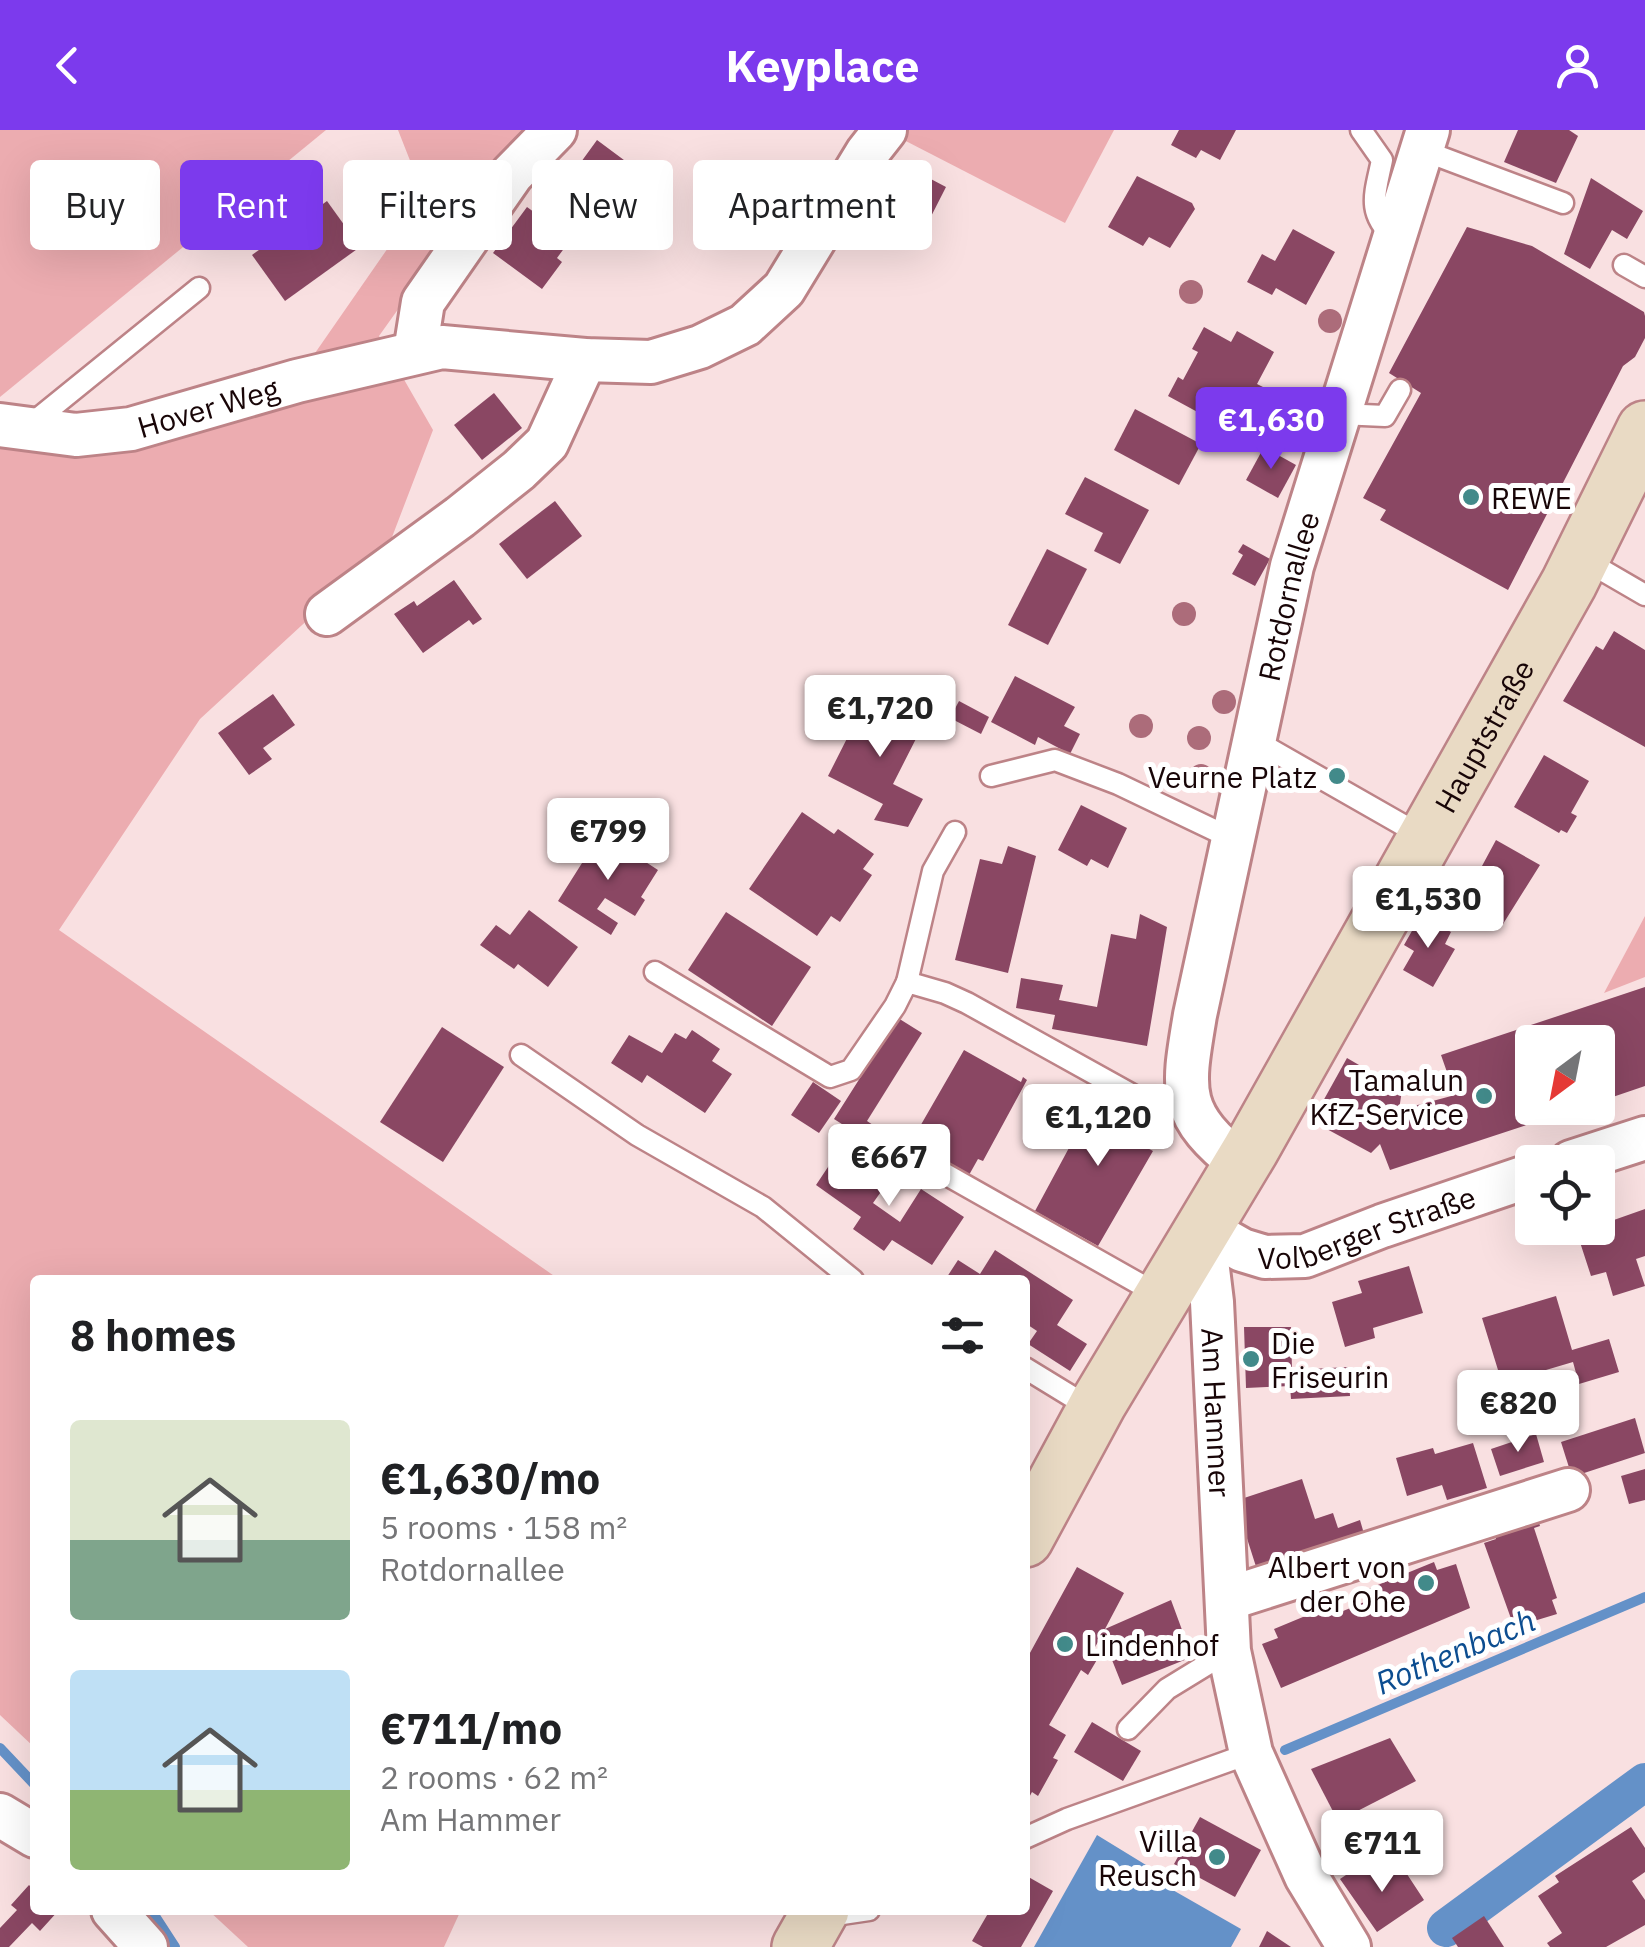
<!DOCTYPE html>
<html lang="en">
<head>
<meta charset="utf-8">
<style>
	body { margin:0; font-family:"IBM Plex Sans",sans-serif; background:#f2f2f2; color:#202124; height:100vh; display:flex; flex-direction:column; font-size:38px; white-space:nowrap }
	* { box-sizing:border-box; margin:0 }
	p { font-size:32px; color:#757577 }
	.icon { flex:none; width:55px; height:55px; fill:none; stroke:currentColor; stroke-width:2; stroke-linecap:round; stroke-linejoin:round }
	.map { position:relative; flex:1; overflow:hidden }
	.drawer { position:absolute; left:30px; top:1145px; width:1000px; height:640px; display:flex; flex-direction:column; background:#fff; border-radius:10px; box-shadow:0 10px 40px #0002 }
	.drawer>* { flex:none }
	.banner { position:absolute; left:30px; top:30px; width:1000px; height:90px; display:flex; gap:20px }
	.needle { width:65px; rotate:212deg }
	.buttons { position:absolute; left:1515px; top:895px; display:grid; gap:20px }
	.buttons a { display:grid; place-items:center; width:100px; height:100px; border-radius:10px; background:#fff; box-shadow:0 10px 40px #0002; font-size:50px }
	.price { position:absolute; translate:-50% -85px; padding:0 22px; border-radius:10px; background:#fff; color:#222; font-size:32px; line-height:65px; filter:drop-shadow(0 2px 5px #0008) }
	.price::after { content:''; position:absolute; left:50%; top:60px; width:30px; height:22px; margin-left:-15px; background:inherit; clip-path:polygon(0 0,100% 0,50% 100%) }
	.price.active { background:#7c3aed; color:#fff }
	ul { padding:0; list-style:none }
	li { display:flex; align-items:center; gap:30px; height:250px; padding:0 40px }
	li span { display:grid; place-items:center; flex:none; width:280px; height:200px; border-radius:10px; color:#555 }
	li>.icon { margin-inline-start:auto }
	span .icon { width:120px; height:120px; fill:#fffc; stroke-width:1 }
	li b { font-size:42px }
	h2 { display:flex; justify-content:space-between; align-items:center; height:120px; padding:0 40px; font-size:42px }
	.chip { padding:0 35px; border-radius:10px; background:#fff; box-shadow:0 10px 40px #0002; font-size:35px; line-height:90px }
	.chip.active { background:#7c3aed; color:#fff }
	header { display:flex; justify-content:space-between; align-items:center; height:130px; padding:0 40px; background:#7c3aed; color:#fff; font-size:45px; font-weight:700 }
	.map>svg:first-child { display:block }
	.green { fill:#ecacb0 }
	.water { fill:#6491c8 }
	.lines { fill:none; stroke-linecap:round; stroke-linejoin:round }
	.stream { stroke:#6491c8; stroke-width:10 }
	.canal { stroke:#6491c8; stroke-width:38 }
	.building { fill:#8a4763 }
	.lane-casing { stroke:#bd8387; stroke-width:25 }
	.street-casing { stroke:#bd8387; stroke-width:48 }
	.secondary-casing { stroke:#bd8387; stroke-width:60 }
	.lane { stroke:#fff; stroke-width:20 }
	.street { stroke:#fff; stroke-width:42 }
	.secondary { stroke:#e9dac4; stroke-width:55 }
	.tree { fill:#ac6c7a }
	.poi-dot { fill:#428a8a; stroke:#fff; stroke-width:4 }
	.labels { text-anchor:middle; dominant-baseline:central; stroke-width:10; stroke-linejoin:round; paint-order:stroke }
	.street-label { font-size:30px; fill:#180507; stroke:#fff }
	.poi-label { font-size:30px; fill:#180507; stroke:#fff; text-anchor:end }
	.water-label { font-size:32px; font-style:italic; fill:#0c4d90; stroke:#fff }
</style>
</head>
<body>
<header><svg class="icon" aria-label="back" viewBox="0 0 24 24"><path d="M15 5l-7 7 7 7"/></svg>Keyplace<svg class="icon" aria-label="person" viewBox="0 0 24 24"><circle cx="12" cy="8" r="4"/><path d="M4 21q1-7 8-7t8 7"/></svg></header>
<div class="map">
<svg width="1645" height="1817" viewBox="0 0 1645 1817">
	<rect width="100%" height="100%" fill="#f9e0e1"/>
	<g class="green">
		<polygon points="0,0 326,0 0,267"/>
		<polygon points="398,0 526,0 379,206 433,300 389,415 200,589 59,800 560,1150 35,1150 35,1618 0,1585 0,274 88,288 313,226 424,66"/>
		<polygon points="903,0 1114,0 1065,93 898,7"/>
		<polygon points="1645,786 1645,847 1604,863"/>
		<polygon points="208,1780 461,1780 444,1817 248,1817"/>
	</g>
	<polygon class="water" points="1097,1705 1146,1735 1143,1743 1241,1799 1231,1817 1034,1817"/>
	<g class="lines">
		<g class="stream">
			<polyline points="0,1618 35,1655"/>
			<polyline points="1285,1620 1645,1467"/>
			<polyline points="151,1780 175,1817"/>
		</g>
		<polyline class="canal" points="1446,1798 1645,1652"/>
	</g>
	<g class="building">
		<polygon points="1179,0 1236,0 1220,30 1201,20 1196,28 1171,15"/>
		<polygon points="1518,0 1569,0 1578,6 1556,53 1504,32"/>
		<polygon points="597,10 632,36 620,53 627,58 610,81 568,50"/>
		<polygon points="908,37 946,57 917,114 878,94 873,105 849,93 865,62 888,74"/>
		<polygon points="1137,46 1192,73 1195,79 1170,118 1149,107 1143,116 1108,97"/>
		<polygon points="1591,48 1643,81 1627,109 1612,100 1590,139 1564,124"/>
		<polygon points="327,71 360,117 285,171 252,125"/>
		<polygon points="527,77 571,109 557,128 562,132 542,159 493,123"/>
		<polygon points="1467,97 1532,116 1644,182 1645,186 1645,208 1635,227 1623,236 1508,460 1380,390 1386,380 1363,368 1421,263 1389,243"/>
		<polygon points="1293,99 1335,122 1306,175 1276,158 1272,165 1247,152 1262,124 1275,131"/>
		<polygon points="1204,197 1231,212 1237,201 1274,222 1257,254 1263,257 1259,263 1264,267 1252,289 1212,268 1203,285 1168,266 1178,247 1183,250 1198,222 1192,219"/>
		<polygon points="494,263 522,298 482,330 454,295"/>
		<polygon points="1135,279 1201,314 1179,355 1114,320"/>
		<polygon points="1264,317 1296,335 1278,368 1246,350"/>
		<polygon points="1085,347 1149,380 1120,434 1094,421 1103,403 1065,384"/>
		<polygon points="555,371 582,406 527,449 499,414"/>
		<polygon points="1243,414 1270,429 1255,456 1232,444 1243,425 1238,422"/>
		<polygon points="1047,419 1087,439 1048,515 1008,495"/>
		<polygon points="454,450 482,489 473,495 469,490 423,523 394,484 414,471 417,476"/>
		<polygon points="1614,501 1645,520 1645,617 1563,571 1596,516 1603,520"/>
		<polygon points="1015,546 1075,577 1064,596 1080,604 1070,624 1038,607 1035,615 991,592"/>
		<polygon points="273,564 295,595 263,618 272,629 249,645 218,603"/>
		<polygon points="869,565 924,593 893,654 923,669 908,697 874,690 883,674 828,646"/>
		<polygon points="959,571 989,587 981,604 950,588"/>
		<polygon points="1544,625 1589,651 1571,683 1577,686 1567,703 1561,700 1559,703 1514,677"/>
		<polygon points="1081,675 1127,698 1108,738 1091,729 1087,736 1058,720"/>
		<polygon points="802,682 834,704 838,699 874,724 863,739 872,745 840,792 831,786 817,806 749,759"/>
		<polygon points="601,703 658,740 641,767 645,770 635,786 605,768 597,779 618,793 611,805 558,771"/>
		<polygon points="1496,710 1540,735 1503,794 1490,788 1482,800 1455,786"/>
		<polygon points="1008,716 1036,726 1008,843 955,830 980,729 1002,734"/>
		<polygon points="529,780 578,817 548,857 518,834 514,839 480,815 496,795 510,805"/>
		<polygon points="726,782 811,837 772,896 688,840"/>
		<polygon points="1140,784 1167,797 1147,916 1052,899 1055,885 1016,878 1021,848 1063,855 1059,870 1097,877 1111,804 1136,809"/>
		<polygon points="1421,785 1451,802 1445,814 1455,819 1433,857 1403,840 1414,821 1404,815"/>
		<polygon points="1645,857 1645,956 1598,972 1598,912 1532,912 1532,978 1578,978 1390,1040 1380,1014 1371,1023 1312,991 1347,928 1402,960 1399,980 1455,965 1441,925"/>
		<polygon points="898,888 922,903 867,991 876,997 867,1010 834,989"/>
		<polygon points="442,897 504,937 443,1032 380,992"/>
		<polygon points="692,900 720,919 712,931 732,944 705,983 647,945 642,953 611,933 629,905 662,923 675,903 686,909"/>
		<polygon points="964,920 1021,952 1023,947 1027,950 983,1031 978,1029 969,1045 911,1012"/>
		<polygon points="813,952 841,971 819,1003 791,985"/>
		<polygon points="1101,959 1154,989 1140,1014 1153,1021 1098,1116 1035,1081 1070,1016 1072,1017 1090,986 1087,984"/>
		<polygon points="842,1016 890,1049 873,1073 900,1092 921,1059 964,1087 932,1135 892,1110 884,1121 853,1099 861,1087 816,1055"/>
		<polygon points="1645,1079 1645,1126 1636,1129 1645,1156 1613,1166 1606,1142 1591,1146 1577,1103"/>
		<polygon points="995,1120 1073,1170 1057,1195 1087,1214 1070,1241 1028,1214 1037,1201 1025,1193 1025,1150 945,1150 958,1130 980,1144"/>
		<polygon points="1409,1136 1423,1183 1373,1198 1375,1208 1345,1217 1332,1172 1362,1163 1358,1151"/>
		<polygon points="1556,1166 1572,1220 1609,1209 1619,1242 1579,1254 1573,1232 1502,1253 1482,1188"/>
		<polygon points="1244,1197 1291,1197 1292,1240 1348,1237 1350,1266 1291,1269 1290,1256 1246,1258"/>
		<polygon points="1635,1288 1645,1323 1572,1347 1561,1312"/>
		<polygon points="1536,1304 1544,1332 1500,1346 1491,1319"/>
		<polygon points="1473,1313 1487,1358 1447,1370 1442,1355 1407,1366 1396,1328 1433,1318 1435,1324"/>
		<polygon points="1645,1339 1645,1370 1629,1374 1621,1346"/>
		<polygon points="1302,1349 1315,1389 1333,1383 1338,1398 1360,1390 1367,1414 1260,1449 1235,1371"/>
		<polygon points="1535,1379 1540,1396 1534,1398 1557,1468 1552,1470 1557,1484 1514,1497 1484,1413 1496,1409 1491,1394"/>
		<polygon points="1434,1432 1437,1440 1456,1434 1470,1478 1281,1558 1262,1514 1278,1508 1274,1499 1339,1472 1343,1481 1358,1475 1372,1468 1368,1459"/>
		<polygon points="1077,1437 1124,1463 1105,1499 1171,1470 1192,1527 1122,1555 1102,1505 1091,1524 1098,1528 1088,1545 1081,1540 1049,1595 1066,1605 1053,1628 1058,1630 1038,1666 1032,1662 1025,1675 1025,1532"/>
		<polygon points="1092,1592 1141,1621 1123,1651 1074,1622"/>
		<polygon points="1390,1608 1416,1651 1338,1691 1311,1639"/>
		<polygon points="1200,1687 1261,1720 1235,1767 1174,1734"/>
		<polygon points="1631,1697 1645,1718 1645,1742 1632,1751 1645,1770 1645,1795 1606,1817 1550,1817 1547,1813 1562,1803 1538,1766 1559,1752 1555,1746"/>
		<polygon points="1364,1733 1377,1752 1401,1735 1424,1770 1377,1802 1340,1749"/>
		<polygon points="1025,1745 1053,1761 1021,1817 983,1817 972,1811 990,1780 1025,1780"/>
		<polygon points="29,1755 35,1761 35,1780 59,1780 40,1801 32,1793 9,1817 0,1817 0,1798 17,1780 11,1775"/>
		<polygon points="1484,1786 1504,1817 1458,1817 1452,1808"/>
		<polygon points="1267,1801 1291,1817 1259,1817"/>
	</g>
	<g class="lines">
		<g class="lane-casing">
			<g id="lane">
				<path d="M1361,0L1382,30C1375,64 1366,82 1394,108"/>
				<polyline points="1422,20 1563,73"/>
				<polyline points="1624,135 1645,147"/>
				<polyline points="1340,284 1385,286 1400,260"/>
				<polyline points="30,295 199,158"/>
				<polyline points="1583,429 1645,465"/>
				<polyline points="1254,610 1424,707"/>
				<polyline points="991,646 1055,630 1118,654 1233,709"/>
				<polyline points="655,842 830,947 851,940 895,876 907,852 945,863 967,873 1138,968 1192,980"/>
				<polyline points="907,852 933,741 955,702"/>
				<polyline points="521,925 637,1005 763,1077 853,1150"/>
				<polyline points="885,1010 1161,1166"/>
				<polyline points="1025,1238 1092,1279"/>
				<polyline points="1128,1599 1167,1559 1229,1521"/>
				<polyline points="1025,1708 1067,1689 1251,1623"/>
				<polyline points="822,1787 869,1780"/>
			</g>
		</g>
		<g class="street-casing">
			<g id="street">
				<polyline points="415,222 423,172 512,44 555,0"/>
				<path id="s1" d="M0,295L76,305L131,299L297,251L442,217L585,230L651,232L700,217L745,195L784,159L867,23L885,0"/>
				<polyline points="327,484 460,387 519,340 547,313 585,230"/>
				<polyline points="1571,1032 1645,1008"/>
				<path id="s2" d="M1242,1035C1177,984 1182,962 1195,885L1292,436L1428,0"/>
				<path id="s3" d="M1203,1098L1212,1172L1229,1521L1251,1623L1306,1746L1349,1817"/>
				<path id="s4" d="M1203,1098L1242,1120L1265,1127L1305,1126L1382,1096L1532,1045"/>
				<polyline points="1227,1469 1568,1360"/>
				<polyline points="0,1685 35,1706"/>
				<polyline points="113,1780 146,1817"/>
			</g>
		</g>
		<g class="secondary-casing">
			<g id="secondary">
				<path id="s5" d="M1025,1409L1099,1272L1251,1019L1569,453L1645,299"/>
				<polyline points="800,1817 821,1780"/>
			</g>
		</g>
		<use href="#lane" class="lane"/>
		<use href="#street" class="street"/>
		<use href="#secondary" class="secondary"/>
	</g>
	<g class="tree">
		<circle cx="1191" cy="162" r="12"/>
		<circle cx="1330" cy="191" r="12"/>
		<circle cx="1184" cy="484" r="12"/>
		<circle cx="1224" cy="572" r="12"/>
		<circle cx="1141" cy="596" r="12"/>
		<circle cx="1199" cy="608" r="12"/>
		<circle cx="1201" cy="646" r="12"/>
	</g>
	<g class="poi-dot">
		<circle cx="1471" cy="367" r="10"/>
		<circle cx="1337" cy="646" r="10"/>
		<circle cx="1484" cy="966" r="10"/>
		<circle cx="1251" cy="1229" r="10"/>
		<circle cx="1426" cy="1453" r="10"/>
		<circle cx="1065" cy="1514" r="10"/>
		<circle cx="1217" cy="1727" r="10"/>
	</g>
	<g class="labels">
		<g class="street-label">
			<text stroke="none"><textPath href="#s1" startOffset="212">Hover Weg</textPath></text>
			<text stroke="none"><textPath href="#s2" startOffset="600">Rotdornallee</textPath></text>
			<text stroke="none"><textPath href="#s5" startOffset="925">Hauptstraße</textPath></text>
			<text stroke="none"><textPath href="#s4" startOffset="175">Volberger Straße</textPath></text>
			<text stroke="none"><textPath href="#s3" startOffset="185">Am Hammer</textPath></text>
		</g>
		<g class="poi-label">
			<text x="1491" y="367" text-anchor="start">REWE</text>
			<text x="1317" y="646">Veurne Platz</text>
			<text x="1464" y="949">Tamalun<tspan x="1464" dy="34">KfZ-Service</tspan></text>
			<text x="1271" y="1212" text-anchor="start">Die<tspan x="1271" dy="34">Friseurin</tspan></text>
			<text x="1406" y="1436">Albert von<tspan x="1406" dy="34">der Ohe</tspan></text>
			<text x="1085" y="1514" text-anchor="start">Lindenhof</text>
			<text x="1197" y="1710">Villa<tspan x="1197" dy="34">Reusch</tspan></text>
		</g>
		<g class="water-label">
			<text transform="translate(1455 1521) rotate(-23)">Rothenbach</text>
		</g>
	</g>
</svg>
<div class="buttons">
<a><svg class="needle" viewBox="-14 -14 28 28"><path d="M0-13l5 13h-10z" fill="#e53935"/><path d="M0 13l5-13h-10z" fill="#757577"/></svg></a>
<a><svg class="icon" aria-label="locate" viewBox="0 0 24 24"><circle cx="12" cy="12" r="6"/><path d="M12 2v4M12 18v4M2 12h4M18 12h4"/></svg></a>
</div>
<b class="price active" style="left:1271px;top:342px">€1,630</b>
<b class="price" style="left:880px;top:630px">€1,720</b>
<b class="price" style="left:608px;top:753px">€799</b>
<b class="price" style="left:1428px;top:821px">€1,530</b>
<b class="price" style="left:1098px;top:1039px">€1,120</b>
<b class="price" style="left:889px;top:1079px">€667</b>
<b class="price" style="left:1518px;top:1325px">€820</b>
<b class="price" style="left:1382px;top:1765px">€711</b>
<div class="banner">
<a class="chip">Buy</a>
<a class="chip active">Rent</a>
<a class="chip">Filters</a>
<a class="chip">New</a>
<a class="chip">Apartment</a>
</div>
<section class="drawer">
<h2>8 homes<svg class="icon" aria-label="filters" viewBox="0 0 24 24"><path d="M4 7h16M4 17h16"/><circle cx="9" cy="7" r="2"/><circle cx="15" cy="17" r="2"/></svg></h2>
<ul>
<li><span style="background:linear-gradient(#dfe7d0 60%,#7fa58c 0)"><svg class="icon" aria-label="home" viewBox="0 0 24 24"><path d="M3 11l9-7 9 7M6 9v11h12V9"/></svg></span><div><b>€1,630/mo</b><p>5 rooms · 158 m²</p><p>Rotdornallee</p></div></li>
<li><span style="background:linear-gradient(#bfe0f5 60%,#8fb573 0)"><svg class="icon" aria-label="home" viewBox="0 0 24 24"><path d="M3 11l9-7 9 7M6 9v11h12V9"/></svg></span><div><b>€711/mo</b><p>2 rooms · 62 m²</p><p>Am Hammer</p></div></li>
</ul>
</section>
</div>
</body>
</html>
